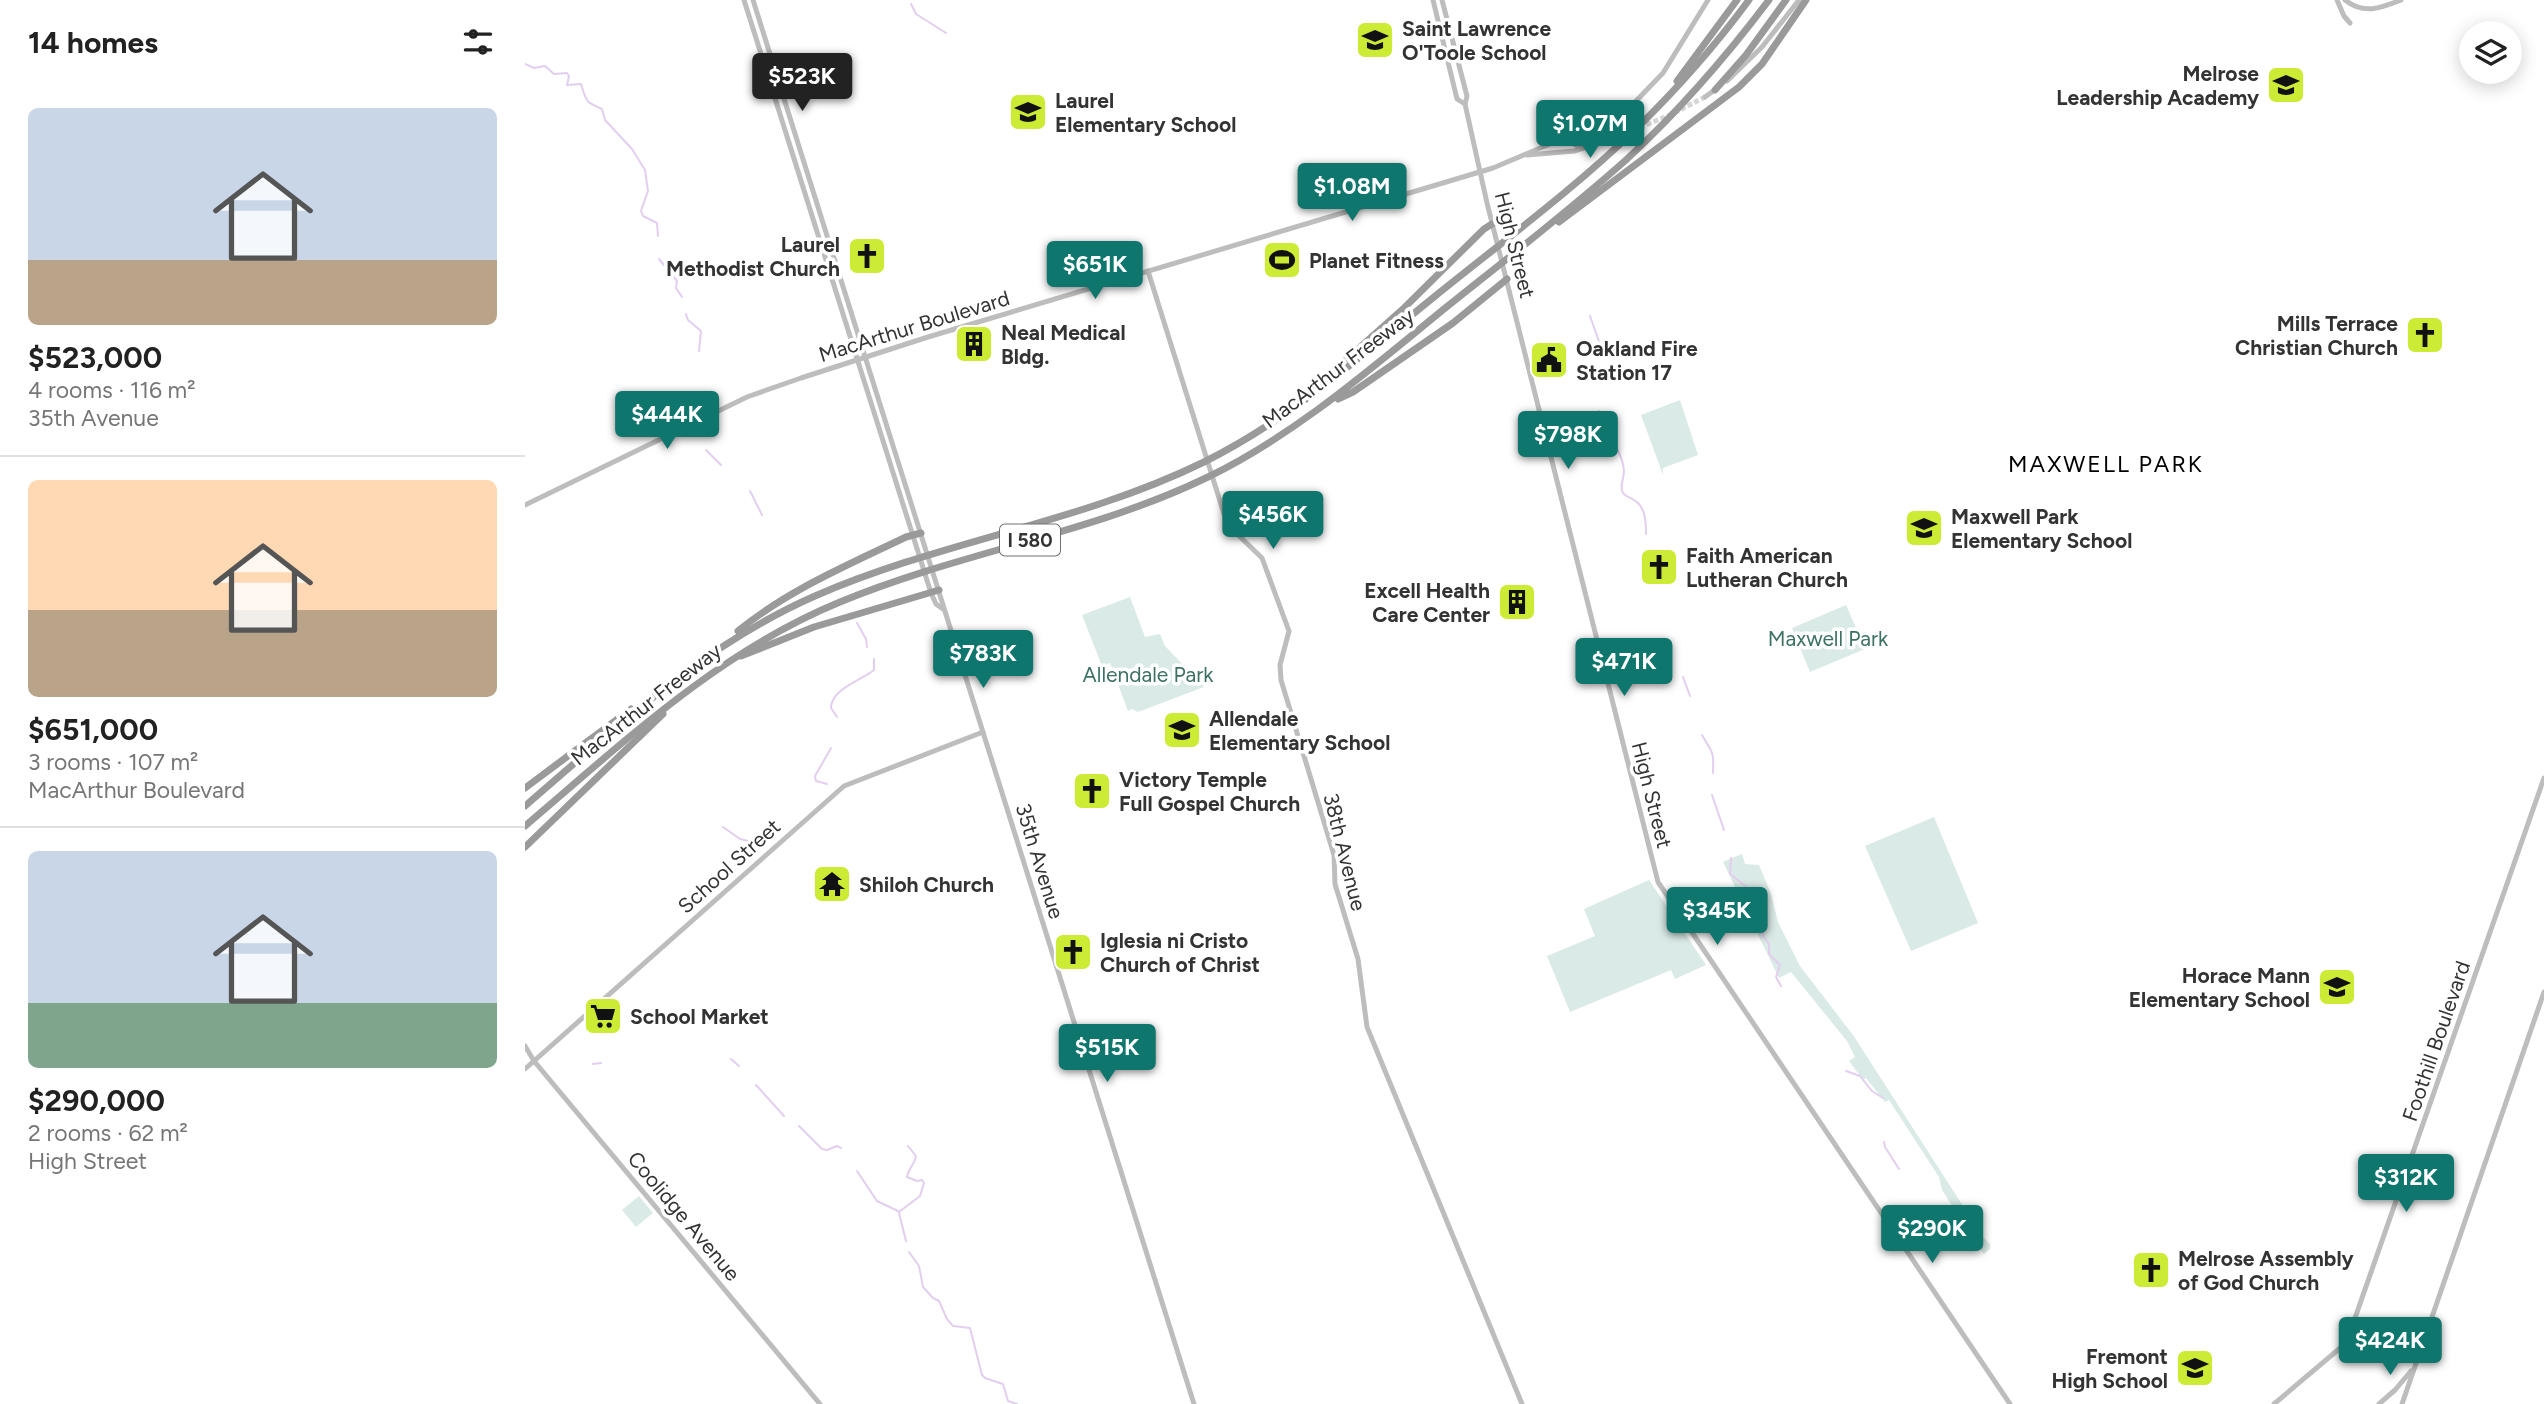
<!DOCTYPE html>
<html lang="en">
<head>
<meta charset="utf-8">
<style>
	body { margin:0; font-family:Figtree,sans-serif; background:#f2f2f2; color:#222; height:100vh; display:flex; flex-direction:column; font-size:26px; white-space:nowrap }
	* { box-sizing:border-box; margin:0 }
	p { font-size:23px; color:#767676 }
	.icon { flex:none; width:38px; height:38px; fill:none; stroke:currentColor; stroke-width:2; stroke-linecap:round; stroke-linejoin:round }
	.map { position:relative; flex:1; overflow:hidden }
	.panel { display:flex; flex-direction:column; background:#fff; width:525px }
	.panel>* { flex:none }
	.controls { position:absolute; left:1934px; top:21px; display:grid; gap:14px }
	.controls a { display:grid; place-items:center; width:63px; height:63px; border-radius:50%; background:#fff; box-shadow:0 4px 18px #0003; font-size:35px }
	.price { position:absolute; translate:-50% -60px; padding:0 16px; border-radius:7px; background:#0f766e; color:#fff; font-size:23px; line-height:46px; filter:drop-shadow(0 2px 4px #0008) }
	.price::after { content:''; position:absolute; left:50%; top:42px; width:21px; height:16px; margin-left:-10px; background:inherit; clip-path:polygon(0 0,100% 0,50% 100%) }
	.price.selected { background:#222; color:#fff }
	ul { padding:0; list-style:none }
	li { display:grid; align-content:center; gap:14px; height:371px; padding:0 28px }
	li+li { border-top:2px solid #e0e0e0 }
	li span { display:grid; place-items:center; height:217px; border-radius:10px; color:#555 }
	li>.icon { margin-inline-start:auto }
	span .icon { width:126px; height:126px; fill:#fffc; stroke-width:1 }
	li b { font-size:30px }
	h2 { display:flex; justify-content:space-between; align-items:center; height:84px; padding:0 28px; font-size:30px }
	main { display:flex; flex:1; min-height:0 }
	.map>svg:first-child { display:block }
	.green { fill:#daeae6 }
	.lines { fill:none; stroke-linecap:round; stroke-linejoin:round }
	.stream { stroke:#e3ceef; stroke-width:2 }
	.secondary-tunnel { stroke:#d6d6d6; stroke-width:5; stroke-dasharray:5 2.5; stroke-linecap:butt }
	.secondary { stroke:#bdbdbd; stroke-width:5 }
	.highway { stroke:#9a9a9a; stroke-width:7 }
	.labels { text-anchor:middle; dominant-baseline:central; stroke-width:7; stroke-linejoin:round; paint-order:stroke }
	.shield { fill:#fff; stroke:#707070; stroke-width:2 }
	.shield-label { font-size:19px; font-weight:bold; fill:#333 }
	.poi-label { font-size:21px; font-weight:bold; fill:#333; stroke:#fff; text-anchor:start }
	.street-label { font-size:21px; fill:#333; stroke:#fff }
	.park-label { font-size:21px; fill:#3d7165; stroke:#fff }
	.neighbourhood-label { font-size:23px; letter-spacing:2px; fill:#000; stroke:#fff }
</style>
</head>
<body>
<main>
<section class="panel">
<h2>14 homes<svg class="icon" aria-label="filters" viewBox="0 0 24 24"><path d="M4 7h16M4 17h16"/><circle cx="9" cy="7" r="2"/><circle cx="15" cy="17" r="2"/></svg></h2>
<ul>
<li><span style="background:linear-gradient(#c9d6e8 70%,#b9a48a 0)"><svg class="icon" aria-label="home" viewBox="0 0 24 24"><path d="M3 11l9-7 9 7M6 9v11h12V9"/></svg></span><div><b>$523,000</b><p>4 rooms · 116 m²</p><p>35th Avenue</p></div></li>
<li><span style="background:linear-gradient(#ffd9b3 60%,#b9a48a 0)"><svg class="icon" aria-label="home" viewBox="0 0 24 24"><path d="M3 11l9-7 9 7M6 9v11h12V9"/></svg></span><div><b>$651,000</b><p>3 rooms · 107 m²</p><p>MacArthur Boulevard</p></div></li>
<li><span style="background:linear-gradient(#c9d6e8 70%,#7fa58c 0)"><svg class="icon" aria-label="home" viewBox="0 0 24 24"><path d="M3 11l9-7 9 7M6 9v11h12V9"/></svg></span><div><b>$290,000</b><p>2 rooms · 62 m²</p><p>High Street</p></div></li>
</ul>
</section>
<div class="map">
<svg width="2019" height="1404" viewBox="0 0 2019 1404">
	<rect width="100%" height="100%" fill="#fff"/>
	<g class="green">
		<polygon points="1155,400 1173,455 1138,468 1138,475 1116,415"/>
		<polygon points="605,597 620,637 635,634 640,646 679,687 613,712 607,709 603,711 585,663 577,666 557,615"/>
		<polygon points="1321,605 1340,649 1285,672 1267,628"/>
		<polygon points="1409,817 1453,923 1386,951 1340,846"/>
		<polygon points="1217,854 1220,864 1234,865 1246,894 1253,922 1275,966 1328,1035 1458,1237 1465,1244 1465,1249 1459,1254 1450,1243 1444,1246 1423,1214 1429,1209 1417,1190 1414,1177 1364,1100 1360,1102 1341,1078 1338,1080 1324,1061 1330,1057 1322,1041 1266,972 1254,978 1198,862"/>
		<polygon points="1124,880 1181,965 1150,979 1146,970 1045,1012 1022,956 1070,936 1059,909"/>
		<polygon points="114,1196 128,1213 111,1227 97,1210"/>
	</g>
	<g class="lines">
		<g class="stream">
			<polyline points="386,4 391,14 421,33"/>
			<path d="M0,64L9,68L20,66L29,74L42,73L44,76L42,85L56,84C62,102 59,101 77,109L80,120L107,149L120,170L123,191L116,211L118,216L132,223L133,236"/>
			<polyline points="134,259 152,281 151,288 157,297"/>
			<polyline points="161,314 163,320 176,331 174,351"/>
			<polyline points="1065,316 1076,347 1081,350"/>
			<polyline points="1074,411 1076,420"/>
			<path d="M1081,431C1089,443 1098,456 1099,471C1099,478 1094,488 1098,493C1101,497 1109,499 1112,502C1121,510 1121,524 1121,534"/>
			<polyline points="181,450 196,465"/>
			<polyline points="225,491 237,515"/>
			<polyline points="332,623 341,639 342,647"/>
			<polyline points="1158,677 1165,696"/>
			<path d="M312,717L306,708C306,689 335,681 349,670V659"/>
			<path d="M1177,735C1187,753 1189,749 1188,773"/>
			<polyline points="302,784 291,781 290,776 306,748"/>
			<polyline points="1187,795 1199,830"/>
			<polyline points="198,827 215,839 227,842 232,854"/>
			<polyline points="1206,858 1205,874 1223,888 1226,894 1226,899 1237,923 1238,936 1244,944 1244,954 1255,965 1251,977 1256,986"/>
			<polyline points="206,1059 214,1066"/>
			<polyline points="68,1064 76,1063"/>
			<polyline points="1321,1071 1335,1076 1347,1091 1358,1098"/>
			<polyline points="231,1085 259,1116"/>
			<polyline points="274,1126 297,1149 302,1150 312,1146 316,1148"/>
			<polyline points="1359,1142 1360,1147 1374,1169"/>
			<polyline points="332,1171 352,1201 373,1211"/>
			<path d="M374,1212L395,1196L399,1183L397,1180L392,1181L382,1177C383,1169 390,1164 391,1156L383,1146"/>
			<polyline points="374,1213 381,1241"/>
			<path d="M1422,1218C1427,1228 1439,1231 1446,1244"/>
			<polyline points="384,1252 394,1266 398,1287 408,1298 414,1301 422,1319 428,1326 445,1328 457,1375 460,1378 478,1384 483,1401 492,1404"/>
		</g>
		<polyline class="secondary-tunnel" points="1087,139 1145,115 1180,97"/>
		<g class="secondary">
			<polyline points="219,0 406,593 411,604 418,609"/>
			<polyline points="228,0 669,1404"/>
			<polyline points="908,0 932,99 940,104"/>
			<polyline points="917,0 942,96 940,104 962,203 1133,882 1485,1404"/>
			<polyline points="1812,0 1819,16 1825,23"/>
			<path d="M1820,0C1839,15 1856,8 1876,0"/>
			<polyline points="1202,81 1237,47 1274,0"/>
			<polyline points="1180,97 1191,89"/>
			<polyline points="1043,136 1046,143 1058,148"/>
			<polyline points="1002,155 1049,151 1087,139"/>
			<polyline points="623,271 700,517 707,529 737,558 764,631 755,665 756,680 809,855 810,884 833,959 842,1027 997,1404"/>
			<polyline points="0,505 222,397 276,378 403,337 968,168 1079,121 1110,102 1138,73 1183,0"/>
			<polyline points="0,1046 9,1061 295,1404"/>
			<polyline points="0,1069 319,786 458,732"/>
			<polyline points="1749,1404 1814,1349 1823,1338 2019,778"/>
			<polyline points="1854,1404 1870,1390 1886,1371"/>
			<polyline points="1877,1404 2019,992"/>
		</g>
		<g class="highway">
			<polyline points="1152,81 1212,0"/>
			<polyline points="1190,90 1221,55 1261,0"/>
			<polyline points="1034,222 1214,87 1237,64 1281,0"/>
			<polyline points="788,389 879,308 959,229 967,224"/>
			<polyline points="813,399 828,392 928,323 982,279"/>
			<path d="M213,631C263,590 323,565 381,537L396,533"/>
			<polyline points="216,656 289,627 414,590"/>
			<polyline points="0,788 106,709"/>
			<path d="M0,806C91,728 178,645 290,596C415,541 555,523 679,462C764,420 836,356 909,297C977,242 1048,190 1111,129C1152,89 1190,46 1224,0"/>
			<path d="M0,826C99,742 193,652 315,602C435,552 566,534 683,477C771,434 844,370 919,309C980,260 1043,212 1102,159C1154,111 1201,57 1244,0"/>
			<polyline points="0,847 138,714"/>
		</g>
	</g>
	<defs>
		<g id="school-square" transform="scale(2.0125)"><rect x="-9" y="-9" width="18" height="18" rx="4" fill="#cceb34" stroke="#fff"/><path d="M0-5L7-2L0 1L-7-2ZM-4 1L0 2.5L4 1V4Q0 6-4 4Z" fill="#111"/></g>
		<g id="church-square" transform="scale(2.0125)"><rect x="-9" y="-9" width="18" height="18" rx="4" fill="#cceb34" stroke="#fff"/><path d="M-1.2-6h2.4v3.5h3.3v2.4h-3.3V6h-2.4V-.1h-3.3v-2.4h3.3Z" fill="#111"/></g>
		<g id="stadium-square" transform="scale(2.0125)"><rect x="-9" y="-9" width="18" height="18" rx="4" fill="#cceb34" stroke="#fff"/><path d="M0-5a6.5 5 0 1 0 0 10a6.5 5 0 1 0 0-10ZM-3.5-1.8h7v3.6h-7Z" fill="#111"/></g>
		<g id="building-square" transform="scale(2.0125)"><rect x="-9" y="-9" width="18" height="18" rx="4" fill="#cceb34" stroke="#fff"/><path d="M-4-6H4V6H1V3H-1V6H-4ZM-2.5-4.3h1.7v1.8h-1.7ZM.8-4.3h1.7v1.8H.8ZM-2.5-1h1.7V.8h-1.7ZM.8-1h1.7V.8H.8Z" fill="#111"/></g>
		<g id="civic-square" transform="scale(2.0125)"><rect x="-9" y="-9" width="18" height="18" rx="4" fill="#cceb34" stroke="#fff"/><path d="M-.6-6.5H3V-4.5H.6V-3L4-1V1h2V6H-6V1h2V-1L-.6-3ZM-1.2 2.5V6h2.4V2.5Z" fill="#111"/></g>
		<g id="temple-square" transform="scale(2.0125)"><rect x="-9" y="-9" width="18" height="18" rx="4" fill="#cceb34" stroke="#fff"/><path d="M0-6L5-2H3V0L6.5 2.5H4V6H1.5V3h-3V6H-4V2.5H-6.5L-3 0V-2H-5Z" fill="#111"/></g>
		<g id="supermarket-square" transform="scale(2.0125)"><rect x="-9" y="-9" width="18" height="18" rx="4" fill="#cceb34" stroke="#fff"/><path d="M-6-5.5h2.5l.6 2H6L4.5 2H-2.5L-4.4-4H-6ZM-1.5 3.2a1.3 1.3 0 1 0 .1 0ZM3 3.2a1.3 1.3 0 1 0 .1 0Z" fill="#111"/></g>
	</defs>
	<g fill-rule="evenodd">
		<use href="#school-square" x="850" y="40"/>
		<use href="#school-square" x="1761" y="85"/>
		<use href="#school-square" x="503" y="112"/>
		<use href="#church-square" x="342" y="256"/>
		<use href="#stadium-square" x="757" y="260"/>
		<use href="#church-square" x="1900" y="335"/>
		<use href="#building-square" x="449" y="344"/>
		<use href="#civic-square" x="1024" y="360"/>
		<use href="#school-square" x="1399" y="528"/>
		<use href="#church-square" x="1134" y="567"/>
		<use href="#building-square" x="992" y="602"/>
		<use href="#school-square" x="657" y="730"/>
		<use href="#church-square" x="567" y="791"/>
		<use href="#temple-square" x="307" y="884"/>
		<use href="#church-square" x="548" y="952"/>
		<use href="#school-square" x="1812" y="987"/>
		<use href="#supermarket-square" x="78" y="1016"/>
		<use href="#church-square" x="1626" y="1270"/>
		<use href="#school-square" x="1670" y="1368"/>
	</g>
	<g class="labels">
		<rect class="shield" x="475" y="524.5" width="60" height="31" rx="5"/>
		<g class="shield-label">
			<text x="505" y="540">I 580</text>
		</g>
		<g class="poi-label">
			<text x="877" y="28">Saint Lawrence<tspan x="877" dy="24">O'Toole School</tspan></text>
			<text x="1734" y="73" text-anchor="end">Melrose<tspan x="1734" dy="24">Leadership Academy</tspan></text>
			<text x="530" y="100">Laurel<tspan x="530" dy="24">Elementary School</tspan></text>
			<text x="315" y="244" text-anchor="end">Laurel<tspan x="315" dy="24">Methodist Church</tspan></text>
			<text x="784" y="260">Planet Fitness</text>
			<text x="1873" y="323" text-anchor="end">Mills Terrace<tspan x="1873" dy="24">Christian Church</tspan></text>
			<text x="476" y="332">Neal Medical<tspan x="476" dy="24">Bldg.</tspan></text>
			<text x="1051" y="348">Oakland Fire<tspan x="1051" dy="24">Station 17</tspan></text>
			<text x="1426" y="516">Maxwell Park<tspan x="1426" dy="24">Elementary School</tspan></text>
			<text x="1161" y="555">Faith American<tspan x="1161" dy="24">Lutheran Church</tspan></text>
			<text x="965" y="590" text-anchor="end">Excell Health<tspan x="965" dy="24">Care Center</tspan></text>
			<text x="684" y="718">Allendale<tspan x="684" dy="24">Elementary School</tspan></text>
			<text x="594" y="779">Victory Temple<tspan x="594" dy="24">Full Gospel Church</tspan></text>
			<text x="334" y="884">Shiloh Church</text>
			<text x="575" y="940">Iglesia ni Cristo<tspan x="575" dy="24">Church of Christ</tspan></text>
			<text x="1785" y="975" text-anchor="end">Horace Mann<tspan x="1785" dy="24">Elementary School</tspan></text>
			<text x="105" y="1016">School Market</text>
			<text x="1653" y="1258">Melrose Assembly<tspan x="1653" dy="24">of God Church</tspan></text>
			<text x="1643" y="1356" text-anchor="end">Fremont<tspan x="1643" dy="24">High School</tspan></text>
		</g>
		<g class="street-label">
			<text transform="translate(990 245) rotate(76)">High Street</text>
			<text transform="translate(389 326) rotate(-17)">MacArthur Boulevard</text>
			<text transform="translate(813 368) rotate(-37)">MacArthur Freeway</text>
			<text transform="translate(121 704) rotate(-38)">MacArthur Freeway</text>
			<text transform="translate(1127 795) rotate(76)">High Street</text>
			<text transform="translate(820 852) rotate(76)">38th Avenue</text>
			<text transform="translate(515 861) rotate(73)">35th Avenue</text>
			<text transform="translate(204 866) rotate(-42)">School Street</text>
			<text transform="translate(1911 1041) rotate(-71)">Foothill Boulevard</text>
			<text transform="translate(159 1216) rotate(50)">Coolidge Avenue</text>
		</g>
		<g class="park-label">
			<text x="1303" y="638">Maxwell Park</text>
			<text x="623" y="674">Allendale Park</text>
		</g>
		<g class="neighbourhood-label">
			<text x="1581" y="464">MAXWELL PARK</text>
		</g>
	</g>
</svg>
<div class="controls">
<a><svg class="icon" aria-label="layers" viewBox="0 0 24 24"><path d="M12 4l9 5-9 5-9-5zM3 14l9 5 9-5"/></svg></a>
</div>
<b class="price selected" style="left:277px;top:113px">$523K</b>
<b class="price" style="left:1065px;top:160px">$1.07M</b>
<b class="price" style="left:827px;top:223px">$1.08M</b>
<b class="price" style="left:570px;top:301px">$651K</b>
<b class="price" style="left:142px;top:451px">$444K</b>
<b class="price" style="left:1043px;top:471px">$798K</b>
<b class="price" style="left:748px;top:551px">$456K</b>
<b class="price" style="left:458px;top:690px">$783K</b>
<b class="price" style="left:1099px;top:698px">$471K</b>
<b class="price" style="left:1192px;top:947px">$345K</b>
<b class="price" style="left:582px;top:1084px">$515K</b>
<b class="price" style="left:1881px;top:1214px">$312K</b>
<b class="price" style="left:1407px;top:1265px">$290K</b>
<b class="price" style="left:1865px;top:1377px">$424K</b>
</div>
</main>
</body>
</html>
